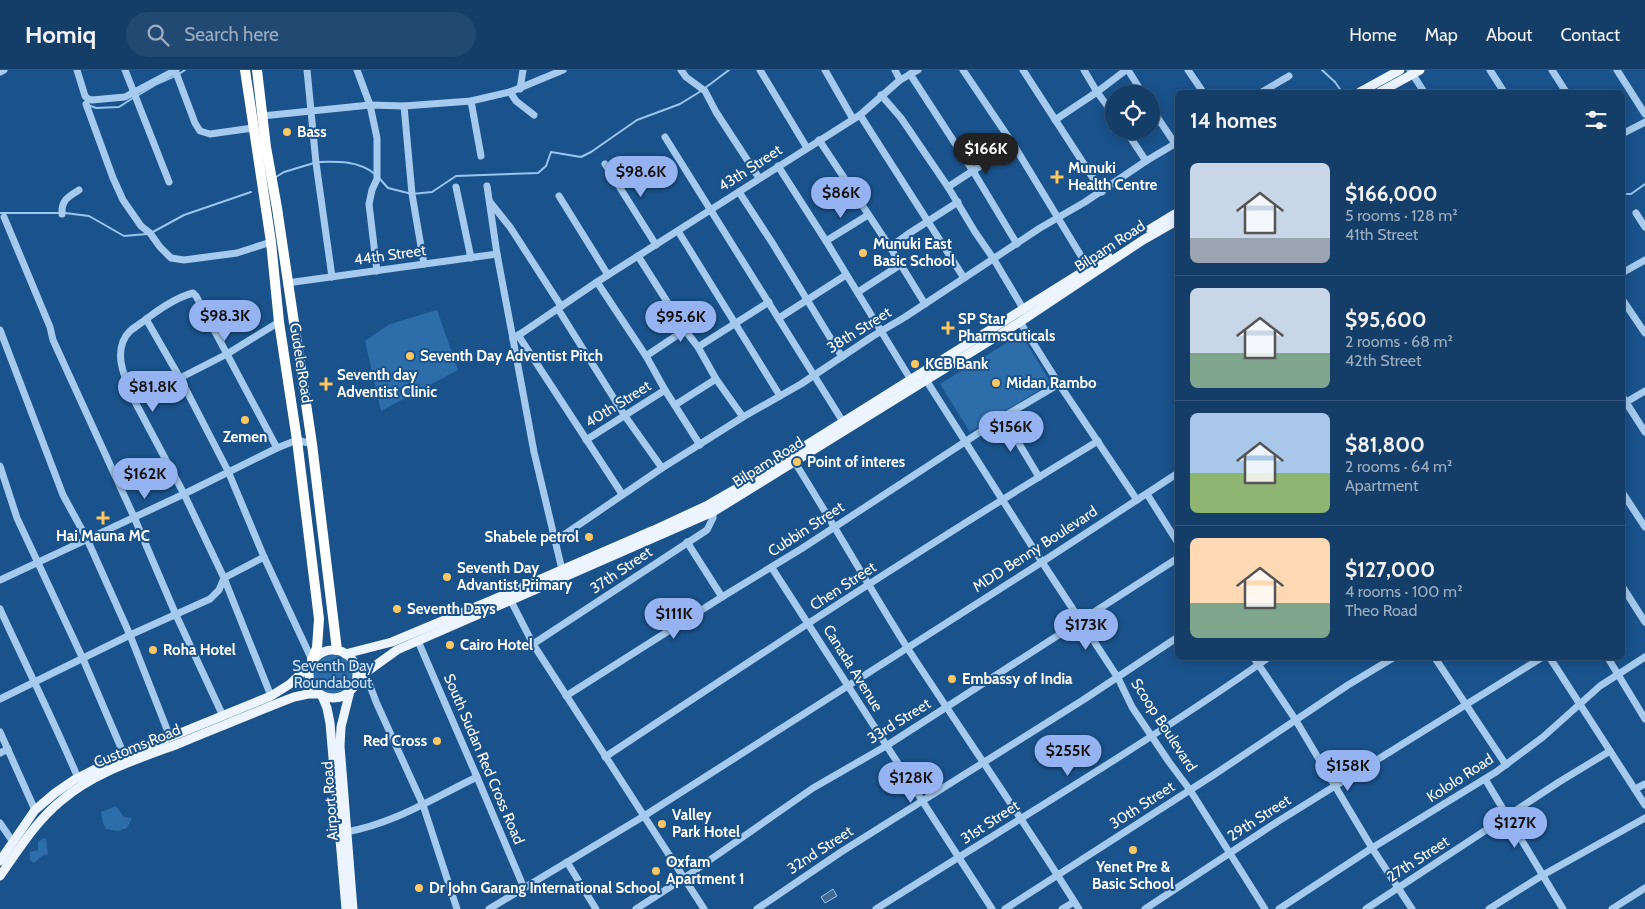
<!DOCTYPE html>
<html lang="en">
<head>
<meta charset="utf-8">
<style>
	body { margin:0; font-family:Cabin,sans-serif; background:#214971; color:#f1f3f6; height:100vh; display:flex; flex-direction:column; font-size:19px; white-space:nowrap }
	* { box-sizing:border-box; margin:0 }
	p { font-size:16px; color:#9daec0 }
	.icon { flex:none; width:28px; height:28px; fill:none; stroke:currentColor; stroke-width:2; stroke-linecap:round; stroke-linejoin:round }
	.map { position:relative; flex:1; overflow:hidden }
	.sheet { position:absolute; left:1175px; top:20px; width:450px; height:570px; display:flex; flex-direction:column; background:#143e68; border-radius:8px; box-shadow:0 2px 12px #0003,0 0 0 1px #33577c }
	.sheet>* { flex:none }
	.tools { position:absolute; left:1105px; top:15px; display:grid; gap:10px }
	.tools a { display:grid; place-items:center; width:55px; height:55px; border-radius:50%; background:#143e68; box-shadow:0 2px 12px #0003,0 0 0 1px #33577c; font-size:25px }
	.price { position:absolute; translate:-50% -42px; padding:0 11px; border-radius:18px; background:#95b2f1; color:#111; font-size:16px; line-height:32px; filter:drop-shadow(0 1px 2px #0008) }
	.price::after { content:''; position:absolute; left:50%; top:30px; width:15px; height:11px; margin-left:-8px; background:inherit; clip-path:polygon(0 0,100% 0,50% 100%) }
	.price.current { background:#222; color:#fff }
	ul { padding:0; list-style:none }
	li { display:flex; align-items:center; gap:15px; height:125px; padding:0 15px }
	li+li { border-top:1px solid #33577c }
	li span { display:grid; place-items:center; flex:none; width:140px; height:100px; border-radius:8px; color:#555 }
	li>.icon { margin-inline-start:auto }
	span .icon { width:60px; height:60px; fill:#fffc; stroke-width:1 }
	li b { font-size:21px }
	h2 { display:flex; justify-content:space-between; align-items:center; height:60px; padding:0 15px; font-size:21px }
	header { display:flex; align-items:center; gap:30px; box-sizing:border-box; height:70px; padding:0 25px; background:#143e68; border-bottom:1px solid #33577c }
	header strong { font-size:24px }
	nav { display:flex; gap:28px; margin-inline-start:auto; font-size:18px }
	.search { width:350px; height:45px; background:#214971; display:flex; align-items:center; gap:12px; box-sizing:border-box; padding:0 18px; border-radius:28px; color:#9daec0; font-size:19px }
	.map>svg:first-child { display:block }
	.green { fill:#2d6da9 }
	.water { fill:#416a93; stroke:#98c6ef }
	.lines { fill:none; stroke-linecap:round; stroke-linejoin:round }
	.stream { stroke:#98c6ef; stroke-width:2 }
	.minor { stroke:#a5caed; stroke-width:7 }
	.major { stroke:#ebf4ff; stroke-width:9 }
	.highway { stroke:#fff; stroke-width:10 }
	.poi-dot { fill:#ffc761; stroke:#1a528b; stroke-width:2 }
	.labels { text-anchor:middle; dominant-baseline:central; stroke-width:4; stroke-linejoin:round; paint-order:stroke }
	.poi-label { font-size:15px; font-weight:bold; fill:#fff; stroke:#1a528b; text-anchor:start }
	.street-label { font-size:15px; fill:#fff; stroke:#1a528b }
	.park-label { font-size:15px; fill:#cae3fa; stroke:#1a528b }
</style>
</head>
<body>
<header>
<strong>Homiq</strong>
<div class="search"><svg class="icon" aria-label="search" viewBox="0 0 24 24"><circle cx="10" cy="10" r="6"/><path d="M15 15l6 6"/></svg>Search here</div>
<nav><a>Home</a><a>Map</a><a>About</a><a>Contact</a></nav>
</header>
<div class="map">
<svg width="1645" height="839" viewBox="0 0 1645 839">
	<rect width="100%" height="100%" fill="#1a528b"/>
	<g class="green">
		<polygon points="437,240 458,300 381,341 365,271 390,254"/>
		<polygon points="1021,264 1051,313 970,362 940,314"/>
		<circle cx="333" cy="604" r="19"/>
		<polygon points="116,736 124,747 132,748 127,758 118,761 106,759 103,753 101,742"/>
		<polygon points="44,768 46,769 48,784 42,786 34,793 30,790 30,782 38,780 38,772"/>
	</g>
	<polygon class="water" points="833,819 837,826 825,833 821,827"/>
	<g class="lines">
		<g class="stream">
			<polyline points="1322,0 1335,12 1342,22"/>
			<polyline points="179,4 185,0"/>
			<polyline points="705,18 729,0"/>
			<polyline points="1476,22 1477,22"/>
			<polyline points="137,26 157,14 175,6"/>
			<polyline points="88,35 96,38 119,37 133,28"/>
			<path d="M318,92C338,91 359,91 375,104"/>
			<polyline points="276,107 284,102 314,93"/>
			<polyline points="379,108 388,118 412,124 432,122 456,106 538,103 546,96 551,82 581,87 591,82 637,50 680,34 701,21"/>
			<polyline points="1622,124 1631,124 1645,114"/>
			<polyline points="0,143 60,143"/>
			<polyline points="65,143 89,146 124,166 147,164"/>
			<polyline points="151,163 184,145 251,122"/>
		</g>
		<g class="minor">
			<polyline points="77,0 85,26 88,29 92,30 125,27 176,0"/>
			<polyline points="125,0 169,112"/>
			<polyline points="175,0 195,53 200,61 210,64 253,58"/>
			<polyline points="307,0 316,93 332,207"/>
			<polyline points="357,0 370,35 377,68 377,109 372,120 369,134 377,201"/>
			<polyline points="681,0 686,7 705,21 716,42 759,108"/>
			<polyline points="760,0 807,78"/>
			<polyline points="825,0 853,49"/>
			<polyline points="895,0 900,10"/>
			<polyline points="963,0 1015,77 1089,199"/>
			<polyline points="1023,0 1102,122"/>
			<polyline points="1084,0 1097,22 1114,45"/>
			<polyline points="1128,0 1143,24"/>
			<polyline points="1188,0 1203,22"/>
			<polyline points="1410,0 1424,22"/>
			<polyline points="1490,0 1504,22"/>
			<polyline points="1552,0 1566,22"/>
			<polyline points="1617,0 1645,44"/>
			<polyline points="0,2 4,0"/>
			<polyline points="910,4 973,101 1017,174"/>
			<polyline points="520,19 523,0"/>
			<polyline points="510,22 516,31 534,45"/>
			<polyline points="1262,22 1289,6"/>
			<polyline points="881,25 901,48 948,117 975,162 993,188 1024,240"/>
			<polyline points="471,31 481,86"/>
			<polyline points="86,34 113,108 123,130 141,156 150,163 160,177 171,188 184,190 237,183 271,172"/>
			<polyline points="404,36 412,124 424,194"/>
			<polyline points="1151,38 1178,78"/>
			<polyline points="860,45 964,208"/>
			<polyline points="262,46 370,35 404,36 471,31 510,22 563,0"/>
			<polyline points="1055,50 1097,22 1126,0"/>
			<polyline points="1126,61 1146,91"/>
			<polyline points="1622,64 1645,52"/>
			<polyline points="665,67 845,355"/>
			<polyline points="819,70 890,177 925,234"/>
			<polyline points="605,94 656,175"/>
			<polyline points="778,96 826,171 911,310"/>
			<polyline points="487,116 497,184 513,269"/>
			<polyline points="456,117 471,188"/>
			<polyline points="948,117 994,87 1015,77"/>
			<polyline points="739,122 773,174 842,287"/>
			<polyline points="559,126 608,205"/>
			<polyline points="490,132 510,157 561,236"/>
			<polyline points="1636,143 1645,157"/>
			<path d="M62,144C61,130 69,126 79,120"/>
			<polyline points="4,147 50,257 53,270 134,447 176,545 223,646"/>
			<polyline points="678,161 780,326"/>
			<polyline points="826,171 868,145"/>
			<polyline points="890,177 908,164 958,132"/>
			<polyline points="638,186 685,260 698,277 716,309 743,347"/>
			<polyline points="1622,203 1645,190"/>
			<polyline points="597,212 646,286 665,320 700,375"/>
			<polyline points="287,213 497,184"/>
			<polyline points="858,222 900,195"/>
			<polyline points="1622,229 1645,263"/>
			<polyline points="558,239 625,346 662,398"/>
			<polyline points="779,248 846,205"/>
			<polyline points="146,249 180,308 228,401 264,487 312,590"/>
			<polyline points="1020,252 1059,314 1137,430"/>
			<polyline points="0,260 63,425 87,469 130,565 170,667"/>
			<polyline points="518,265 622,424"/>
			<polyline points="698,277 769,232"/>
			<polyline points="646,286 685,260"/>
			<polyline points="180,308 227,284 279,252"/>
			<polyline points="926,310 1042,492 1118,608 1132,637 1169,692 1190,720 1265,839"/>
			<polyline points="1622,326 1645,362"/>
			<polyline points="1623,334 1645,321"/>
			<polyline points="675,335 716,309"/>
			<polyline points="1003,347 1039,407"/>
			<polyline points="586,370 665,320"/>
			<path d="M794,391C833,453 869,517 908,579C965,666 1024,751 1079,839"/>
			<polyline points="0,396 17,448 83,589 125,687"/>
			<polyline points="1622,422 1645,457"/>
			<polyline points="1147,424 1178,473"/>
			<polyline points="555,471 662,398 743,347 801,314 873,266 905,247 1040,158 1085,132 1146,91 1178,72"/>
			<polyline points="687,472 722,527"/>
			<polyline points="772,498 992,839"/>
			<polyline points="563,504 534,382 513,269 597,212 860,45 900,10 918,0"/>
			<polyline points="0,510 184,424 277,378 297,370 312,374"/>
			<polyline points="1622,516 1645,552"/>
			<polyline points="511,531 533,574 704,839"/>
			<path d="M0,539C26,596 54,651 78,708"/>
			<polyline points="418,571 477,707 524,818"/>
			<polyline points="533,574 707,460 713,448 713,442"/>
			<polyline points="1254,588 1295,649 1372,778 1412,839"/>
			<polyline points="1435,588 1506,695"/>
			<polyline points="1550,588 1645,735"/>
			<polyline points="1608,588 1645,649"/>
			<polyline points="365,603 377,634 423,735 457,839"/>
			<path d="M271,626L224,508L184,424L134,330C125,309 111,280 130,261C136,256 143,252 149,247C161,238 178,227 193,223L196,226L277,378"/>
			<polyline points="566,626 722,527 801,479 1003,347 1059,314"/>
			<polyline points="0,629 130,565 210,529 219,520 224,508 264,487"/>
			<polyline points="0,662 35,740"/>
			<polyline points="0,683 8,679"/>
			<path d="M605,687C768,579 931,472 1098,371"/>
			<polyline points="1485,709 1563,839"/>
			<polyline points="1635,719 1645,714"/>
			<polyline points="0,753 13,772"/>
			<path d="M346,762C394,754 435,727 477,707"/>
			<polyline points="567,792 596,839"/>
			<polyline points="489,839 644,746 1042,492 1178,403"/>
			<polyline points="636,839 684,808 813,718 886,676 1178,488"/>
			<polyline points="757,839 841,782 1083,630 1178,567"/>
			<path d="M876,839C1007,756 1141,677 1268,588"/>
			<polyline points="1005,839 1215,704 1348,615 1393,588"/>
			<polyline points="1062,839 1074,832"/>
			<polyline points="1145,839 1277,752 1541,588"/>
			<polyline points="1279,839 1372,778 1496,702 1543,667 1600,616 1645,587"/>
			<polyline points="1366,839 1559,712 1610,681"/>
			<polyline points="1489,839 1543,805 1645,748"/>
			<polyline points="1612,839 1645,818"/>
		</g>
		<g class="major">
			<polyline points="1360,22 1400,0"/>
			<polyline points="1380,22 1420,0"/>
			<polyline points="1150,159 1178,142"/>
			<circle cx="333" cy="604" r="24"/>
			<polyline points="345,584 392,572 490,531 654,460 708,435 741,416 1108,186"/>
			<polyline points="353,618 365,603 397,580 713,442 1020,252 1143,170 1178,150"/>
			<polyline points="350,621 341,657 340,676 353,839"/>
			<polyline points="322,626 327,638 330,653 346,839"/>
			<polyline points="0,791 35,740 55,723 74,710 107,693 271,626 290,614 310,595"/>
			<path d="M0,806C19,779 36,751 62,730C95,702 138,689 178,674C217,658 255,642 294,627L308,624H319"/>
		</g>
		<g class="highway">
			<polyline points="245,0 271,172 279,252 297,370 319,549 317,578 312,590"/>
			<polyline points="257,0 266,77 277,138 312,374 337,580"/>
		</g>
	</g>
	<g class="poi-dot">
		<circle cx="287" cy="62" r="5"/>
		<path d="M1054.5 99.5h5v5h5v5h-5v5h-5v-5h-5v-5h5z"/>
		<circle cx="863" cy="183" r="5"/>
		<path d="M945.5 250.5h5v5h5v5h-5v5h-5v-5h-5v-5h5z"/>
		<circle cx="410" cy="286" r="5"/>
		<circle cx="915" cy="294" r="5"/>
		<circle cx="996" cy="313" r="5"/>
		<path d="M323.5 306.5h5v5h5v5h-5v5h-5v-5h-5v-5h5z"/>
		<circle cx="245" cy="350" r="5"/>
		<circle cx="797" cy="392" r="5"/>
		<path d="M100.5 440.5h5v5h5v5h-5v5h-5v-5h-5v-5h5z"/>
		<circle cx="589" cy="467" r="5"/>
		<circle cx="447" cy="507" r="5"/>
		<circle cx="397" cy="539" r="5"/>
		<circle cx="450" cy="575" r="5"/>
		<circle cx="153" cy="580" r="5"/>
		<circle cx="952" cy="609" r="5"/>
		<circle cx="437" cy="671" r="5"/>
		<circle cx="662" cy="754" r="5"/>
		<circle cx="1133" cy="780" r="5"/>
		<circle cx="656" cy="801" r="5"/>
		<circle cx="419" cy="818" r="5"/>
	</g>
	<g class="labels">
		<g class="poi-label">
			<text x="297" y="62">Bass</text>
			<text x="1068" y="98">Munuki<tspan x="1068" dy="17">Health Centre</tspan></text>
			<text x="873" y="174">Munuki East<tspan x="873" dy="17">Basic School</tspan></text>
			<text x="958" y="249">SP Star<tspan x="958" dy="17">Pharmscuticals</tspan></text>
			<text x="420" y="286">Seventh Day Adventist Pitch</text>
			<text x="925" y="294">KCB Bank</text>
			<text x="337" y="305">Seventh day<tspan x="337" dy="17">Adventist Clinic</tspan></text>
			<text x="1006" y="313">Midan Rambo</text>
			<text x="245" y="367" text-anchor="middle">Zemen</text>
			<text x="807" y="392">Point of interes</text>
			<text x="103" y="466" text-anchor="middle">Hai Mauna MC</text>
			<text x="579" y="467" text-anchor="end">Shabele petrol</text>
			<text x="457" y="498">Seventh Day<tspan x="457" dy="17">Advantist Primary</tspan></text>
			<text x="407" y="539">Seventh Days</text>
			<text x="460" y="575">Cairo Hotel</text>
			<text x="163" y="580">Roha Hotel</text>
			<text x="962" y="609">Embassy of India</text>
			<text x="427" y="671" text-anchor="end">Red Cross</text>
			<text x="672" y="745">Valley<tspan x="672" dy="17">Park Hotel</tspan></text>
			<text x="666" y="792">Oxfam<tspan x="666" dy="17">Apartment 1</tspan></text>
			<text x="1133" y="797" text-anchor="middle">Yenet Pre &amp;<tspan x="1133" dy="17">Basic School</tspan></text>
			<text x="429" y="818">Dr John Garang International School</text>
		</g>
		<g class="street-label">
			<text transform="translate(750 98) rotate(-33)">43th Street</text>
			<text transform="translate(1110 176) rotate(-33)">Bilpam Road</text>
			<text transform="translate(390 185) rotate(-8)">44th Street</text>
			<text transform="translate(859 260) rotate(-32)">38th Street</text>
			<text transform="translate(301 293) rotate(81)">Gudele Road</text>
			<text transform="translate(618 334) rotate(-32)">40th Street</text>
			<text transform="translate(768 392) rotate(-32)">Bilpam Road</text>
			<text transform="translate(806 459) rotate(-33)">Cubbin Street</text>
			<text transform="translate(1035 479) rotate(-33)">MDD Benny Boulevard</text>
			<text transform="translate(621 500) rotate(-34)">37th Street</text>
			<text transform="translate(843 516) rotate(-33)">Chen Street</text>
			<text transform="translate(853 598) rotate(58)">Canada Avenue</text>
			<text transform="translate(899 651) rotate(-32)">33rd Street</text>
			<text transform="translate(1164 655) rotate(57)">Scoop Boulevard</text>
			<text transform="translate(137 676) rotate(-22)">Customs Road</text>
			<text transform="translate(484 689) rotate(67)">South Sudan Red Cross Road</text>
			<text transform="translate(1460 708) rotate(-33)">Kololo Road</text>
			<text transform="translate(330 731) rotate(-94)">Airport Road</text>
			<text transform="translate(1142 735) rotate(-33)">30th Street</text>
			<text transform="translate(1259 748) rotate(-33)">29th Street</text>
			<text transform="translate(990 752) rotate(-33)">31st Street</text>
			<text transform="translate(820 780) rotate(-33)">32nd Street</text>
			<text transform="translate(1418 789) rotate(-33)">27th Street</text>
		</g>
		<g class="park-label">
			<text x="333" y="596">Seventh Day<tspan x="333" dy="17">Roundabout</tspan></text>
		</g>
	</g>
</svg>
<div class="tools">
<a><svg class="icon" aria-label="locate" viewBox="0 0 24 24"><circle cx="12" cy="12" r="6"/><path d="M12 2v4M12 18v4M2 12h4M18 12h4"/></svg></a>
</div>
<b class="price current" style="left:986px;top:105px">$166K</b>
<b class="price" style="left:641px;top:128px">$98.6K</b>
<b class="price" style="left:841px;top:149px">$86K</b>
<b class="price" style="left:225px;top:272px">$98.3K</b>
<b class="price" style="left:681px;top:273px">$95.6K</b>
<b class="price" style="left:153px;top:343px">$81.8K</b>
<b class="price" style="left:1011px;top:383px">$156K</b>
<b class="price" style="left:145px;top:430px">$162K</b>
<b class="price" style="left:674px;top:570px">$111K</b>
<b class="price" style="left:1086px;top:581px">$173K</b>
<b class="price" style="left:1068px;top:707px">$255K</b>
<b class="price" style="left:1348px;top:722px">$158K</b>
<b class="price" style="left:911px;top:734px">$128K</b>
<b class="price" style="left:1515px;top:779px">$127K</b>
<section class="sheet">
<h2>14 homes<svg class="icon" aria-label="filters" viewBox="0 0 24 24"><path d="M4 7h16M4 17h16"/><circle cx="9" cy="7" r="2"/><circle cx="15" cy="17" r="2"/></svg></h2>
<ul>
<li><span style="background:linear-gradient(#c9d6e8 75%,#9aa5b1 0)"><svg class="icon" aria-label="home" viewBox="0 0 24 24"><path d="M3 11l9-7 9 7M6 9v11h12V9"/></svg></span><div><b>$166,000</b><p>5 rooms · 128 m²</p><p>41th Street</p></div></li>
<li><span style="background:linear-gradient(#c9d6e8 65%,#7fa58c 0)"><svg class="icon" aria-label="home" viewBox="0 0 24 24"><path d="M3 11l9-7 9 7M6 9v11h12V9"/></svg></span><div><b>$95,600</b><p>2 rooms · 68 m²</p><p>42th Street</p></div></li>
<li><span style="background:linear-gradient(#a9c7e8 60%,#8fb573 0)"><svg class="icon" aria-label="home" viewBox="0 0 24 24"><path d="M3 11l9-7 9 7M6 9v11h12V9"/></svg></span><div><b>$81,800</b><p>2 rooms · 64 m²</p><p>Apartment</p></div></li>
<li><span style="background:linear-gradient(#ffd9b3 65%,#7fa58c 0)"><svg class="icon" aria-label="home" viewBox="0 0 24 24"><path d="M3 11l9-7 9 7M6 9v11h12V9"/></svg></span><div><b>$127,000</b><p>4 rooms · 100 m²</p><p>Theo Road</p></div></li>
</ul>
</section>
</div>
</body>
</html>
